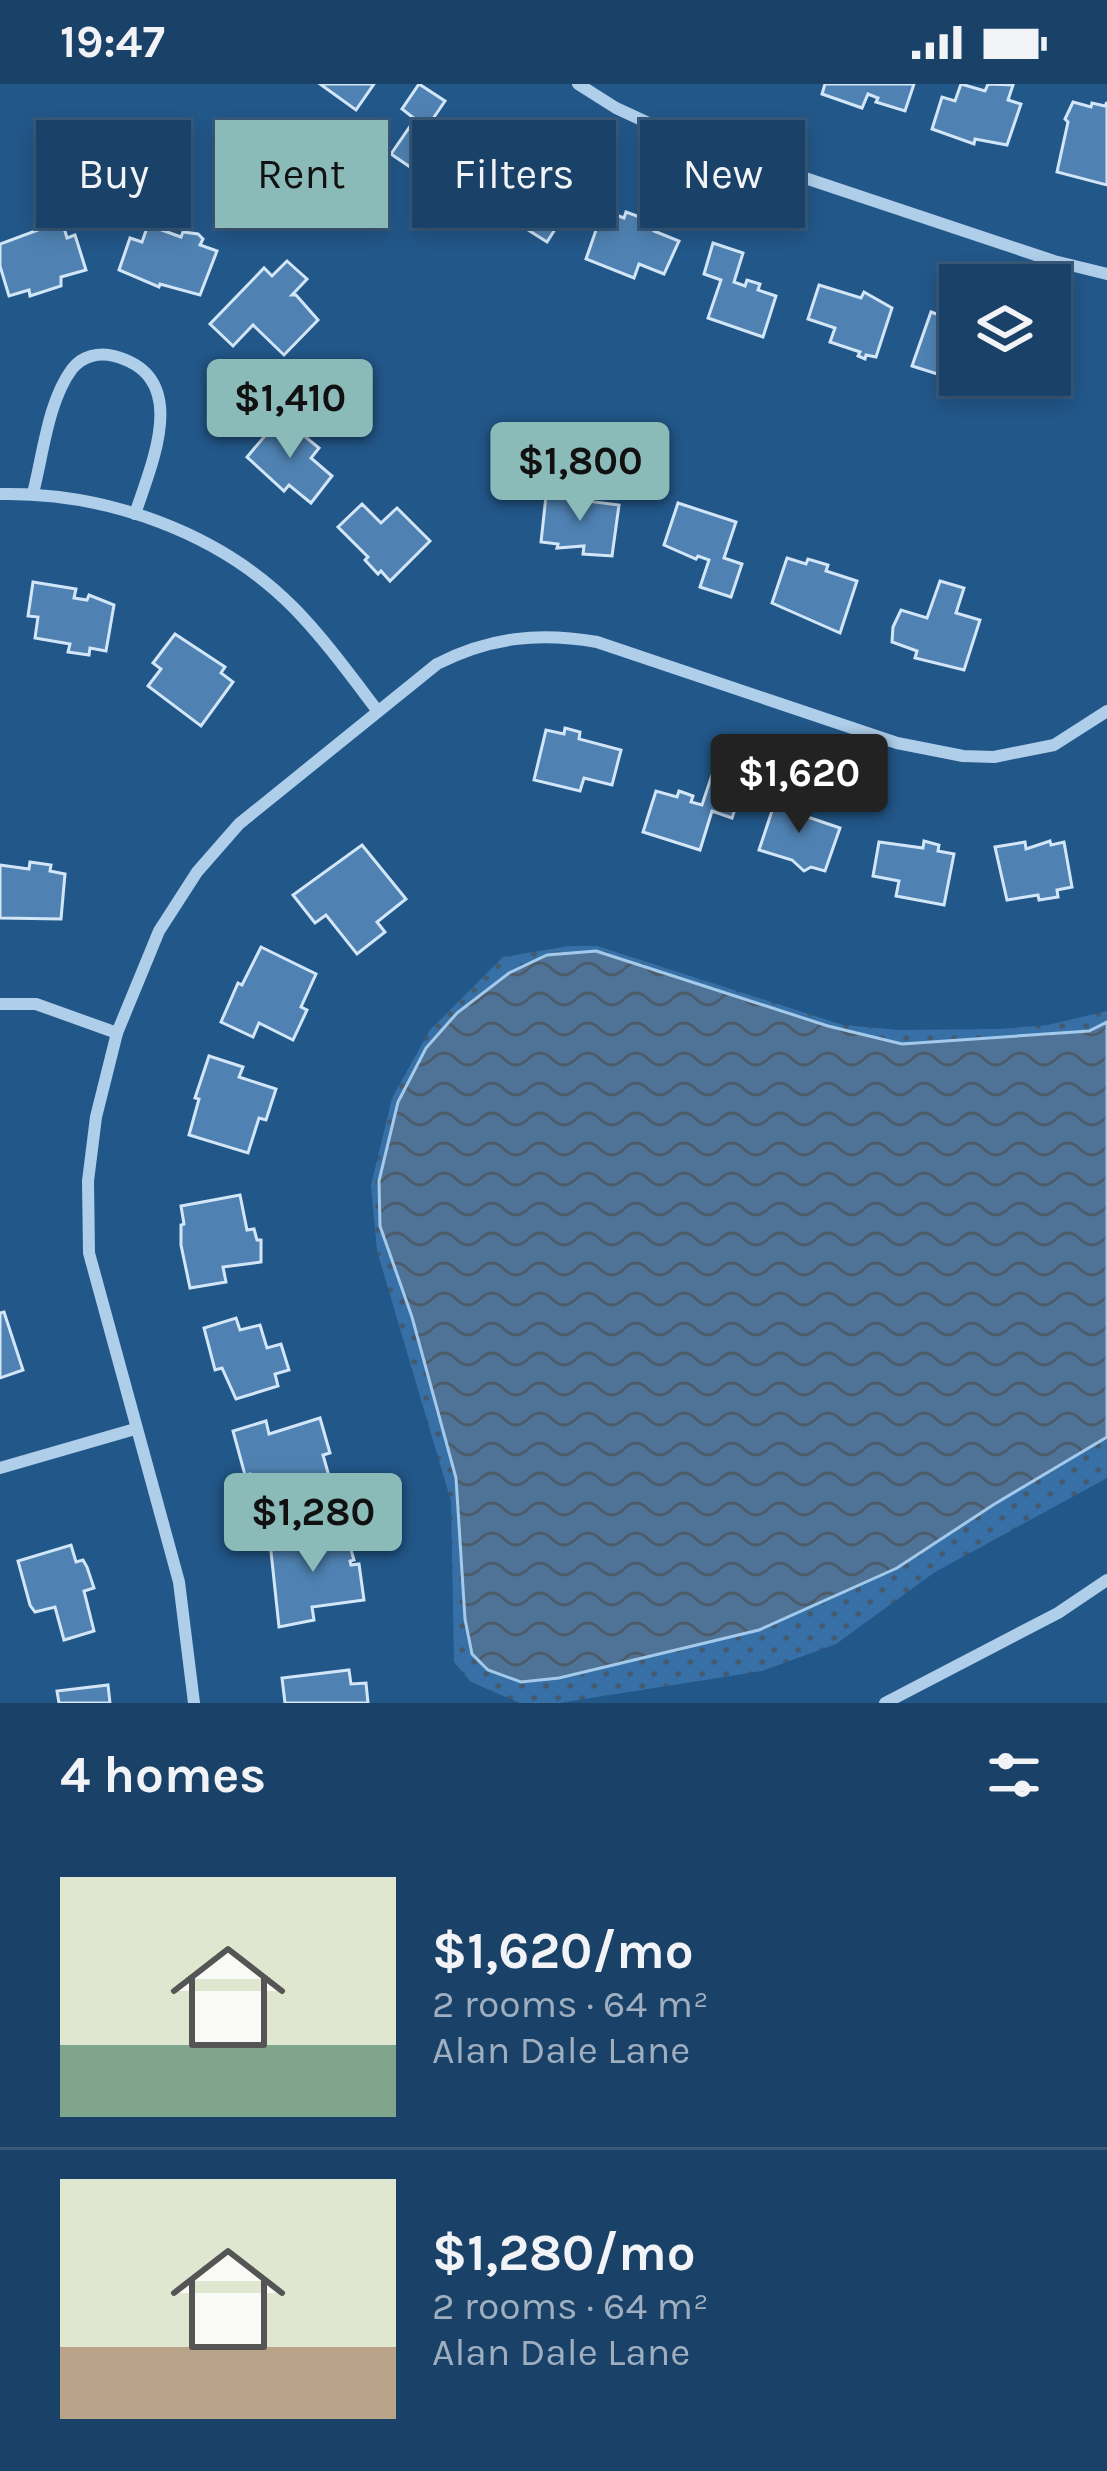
<!DOCTYPE html>
<html lang="en">
<head>
<meta charset="utf-8">
<style>
	body { margin:0; font-family:Karla,sans-serif; background:#274c70; color:#f1f3f6; height:100vh; display:flex; flex-direction:column; font-size:45px; white-space:nowrap }
	* { box-sizing:border-box; margin:0 }
	p { font-size:39px; color:#9fafc0 }
	.icon { flex:none; width:66px; height:66px; fill:none; stroke:currentColor; stroke-width:2; stroke-linecap:round; stroke-linejoin:round }
	.map { position:relative; height:1619px; overflow:hidden }
	.sheet { display:flex; flex-direction:column; background:#1a4167; flex:1 }
	.sheet>* { flex:none }
	.top-card { position:absolute; left:36px; top:36px; width:1035px; height:108px; display:flex; gap:24px }
	.buttons { position:absolute; left:939px; top:180px; display:grid; gap:24px }
	.buttons a { display:grid; place-items:center; width:132px; height:132px; border-radius:0px; background:#1a4167; box-shadow:0 6px 18px #0003,0 0 0 3px #385a7b; font-size:60px }
	.price { position:absolute; translate:-50% -102px; padding:0 27px; border-radius:12px; background:#8bbbb9; color:#111; font-size:39px; line-height:78px; filter:drop-shadow(0 3px 6px #0008) }
	.price::after { content:''; position:absolute; left:50%; top:72px; width:36px; height:27px; margin-left:-18px; background:inherit; clip-path:polygon(0 0,100% 0,50% 100%) }
	.price.on { background:#222; color:#fff }
	ul { padding:0; list-style:none }
	li { display:flex; align-items:center; gap:36px; height:300px; padding:0 60px }
	li+li { border-top:3px solid #385a7b }
	li span { display:grid; place-items:center; flex:none; width:336px; height:240px; border-radius:0px; color:#555 }
	li>.icon { margin-inline-start:auto }
	span .icon { width:144px; height:144px; fill:#fffc; stroke-width:1 }
	li b { font-size:51px }
	h2 { display:flex; justify-content:space-between; align-items:center; height:144px; padding:0 60px; font-size:51px }
	.pill { padding:0 42px; border-radius:0px; background:#1a4167; box-shadow:0 6px 18px #0003,0 0 0 3px #385a7b; font-size:42px; line-height:108px }
	.pill.on { background:#8bbbb9; color:#111 }
	.status { display:flex; justify-content:space-between; align-items:center; height:84px; padding:0 60px; background:#1a4167; direction:ltr }
	.status svg { height:33px; fill:currentColor }
	.map>svg:first-child { display:block }
	.grass { fill:url(#grass-dots) }
	.water { fill:url(#water-waves); stroke:#a3c9eb; stroke-width:3 }
	.building { fill:#4f82b2; stroke:#d3e6f8; stroke-width:3 }
	.lines { fill:none; stroke-linecap:round; stroke-linejoin:round }
	.minor { stroke:#afceea; stroke-width:12 }
</style>
</head>
<body>
<div class="status"><b>19:47</b><svg viewBox="0 0 49 12"><path d="M0 12V9h3v3zM5 12V6h3v6zM10 12V3h3v9zM15 12V0h3v12zM26 1h20v11H26zM47 4h2v5h-2z"/></svg></div>
<div class="map">
<svg width="1107" height="1619" viewBox="0 0 1107 1619">
	<defs>
		<pattern id="grass-dots" width="8" height="8" patternUnits="userSpaceOnUse" patternTransform="scale(3)"><rect width="8" height="8" fill="#3670a6"/><path d="M2 2h.1M6 6h.1" fill="none" stroke="#435a70" stroke-width="1.8" stroke-linecap="round"/></pattern>
		<pattern id="water-waves" width="16" height="10" patternUnits="userSpaceOnUse" patternTransform="scale(3)"><rect width="16" height="10" fill="#4f7397"/><path d="M0 5q4-4 8 0t8 0" fill="none" stroke="#4d5c6a"/></pattern>
	</defs>
	<rect width="100%" height="100%" fill="#225789"/>
	<polygon class="grass" points="569,862 597,862 843,941 900,946 998,945 1048,941 1107,927 1107,938 1089,947 902,960 828,942 595,867 547,871 509,889 398,1018 379,1097 380,1142 412,1233 456,1394 465,1535 521,1598 623,1580 993,1421 1107,1354 1107,1394 935,1488 836,1560 762,1587 559,1619 520,1619 471,1598 454,1578 451,1417 377,1167 371,1101 392,1014 430,946 503,873"/>
	<polygon class="water" points="596,867 828,942 902,960 1089,947 1107,938 1107,1353 993,1421 897,1484 759,1546 559,1594 521,1598 488,1586 472,1570 465,1535 456,1394 412,1233 380,1142 379,1097 398,1018 426,964 457,929 509,889 547,871"/>
	<g class="building">
		<polygon points="320,0 374,0 356,26"/>
		<polygon points="419,0 445,17 428,42 438,49 444,44 449,47 454,51 452,58 466,67 441,104 391,70 415,35 402,25"/>
		<polygon points="825,0 914,0 905,27 876,18 878,14 868,10 862,24 822,10"/>
		<polygon points="961,0 985,7 988,0 1013,1 1008,16 1021,20 1007,61 975,55 974,60 932,45 942,13 955,17"/>
		<polygon points="1073,18 1091,23 1092,19 1105,22 1107,18 1107,101 1057,88 1068,38 1065,35"/>
		<polygon points="514,66 567,98 563,104 576,112 547,158 506,132 518,113 494,98"/>
		<polygon points="603,126 624,134 626,128 656,139 654,147 679,157 664,190 639,180 634,194 586,175"/>
		<polygon points="62,137 67,154 75,151 86,186 61,193 61,202 30,212 29,206 9,212 0,182 0,160"/>
		<polygon points="148,141 181,153 183,148 198,150 203,155 200,161 217,167 200,211 160,200 159,203 119,186 130,154 142,158"/>
		<polygon points="713,159 743,169 734,198 745,202 747,196 760,200 758,206 776,212 763,253 708,234 721,196 704,190"/>
		<polygon points="287,177 307,195 292,211 296,211 318,236 284,271 253,241 233,262 210,240 264,184 272,192"/>
		<polygon points="819,201 861,214 864,208 892,224 876,273 866,271 865,275 858,272 860,268 830,258 835,244 808,235"/>
		<polygon points="931,228 959,238 955,248 960,249 960,291 983,291 979,304 964,299 961,307 954,307 942,300 944,292 912,282"/>
		<polygon points="281,333 319,364 311,374 332,392 311,419 289,401 284,407 247,373"/>
		<polygon points="566,407 588,410 587,417 619,421 612,472 583,470 584,462 557,464 558,460 541,458 546,412 565,413"/>
		<polygon points="678,419 736,438 724,474 742,480 731,513 700,503 709,476 698,472 696,475 664,461"/>
		<polygon points="362,420 381,439 397,424 430,457 390,497 381,487 378,490 365,476 368,473 338,443"/>
		<polygon points="787,474 806,480 808,475 828,481 826,487 857,497 840,549 772,519"/>
		<polygon points="940,497 964,504 956,529 980,536 964,586 915,574 917,567 892,558 893,543 901,526 927,534"/>
		<polygon points="33,498 76,505 74,514 87,516 89,511 114,521 106,567 90,564 89,571 68,568 70,560 35,554 38,533 28,532"/>
		<polygon points="175,550 225,583 221,589 233,598 201,642 148,602 161,585 153,579"/>
		<polygon points="565,644 580,648 579,655 621,666 612,701 584,694 580,707 534,696 546,646 564,650"/>
		<polygon points="712,691 743,701 732,734 712,727 700,766 643,748 656,707 677,713 679,707 693,712 691,718 702,721"/>
		<polygon points="777,712 805,721 802,731 840,744 825,787 811,783 804,787 792,776 759,766"/>
		<polygon points="924,757 939,761 938,767 954,770 944,821 896,812 899,797 873,792 879,758 923,764"/>
		<polygon points="1050,757 1051,761 1064,758 1072,803 1057,806 1058,813 1039,816 1038,811 1007,816 995,763 1025,758 1026,765"/>
		<polygon points="362,761 406,815 377,838 385,848 357,870 326,831 315,839 293,811"/>
		<polygon points="30,778 51,781 50,787 65,790 61,835 0,834 0,781 29,785"/>
		<polygon points="261,863 316,890 301,923 307,926 293,956 259,939 253,953 221,938 238,899 242,901"/>
		<polygon points="209,972 243,983 239,993 276,1005 266,1036 259,1034 248,1069 189,1051 199,1015 195,1014"/>
		<polygon points="240,1111 247,1146 254,1145 257,1156 261,1156 261,1178 223,1183 226,1198 190,1204 181,1161 181,1141 184,1140 181,1122"/>
		<polygon points="4,1228 23,1286 0,1294 0,1229"/>
		<polygon points="236,1234 240,1246 260,1241 267,1264 281,1260 289,1286 275,1290 278,1302 236,1315 222,1284 215,1286 204,1244"/>
		<polygon points="320,1334 330,1369 323,1371 333,1406 270,1424 263,1402 254,1405 250,1390 245,1391 233,1347 266,1337 269,1350"/>
		<polygon points="345,1446 354,1476 350,1477 351,1481 359,1480 364,1516 312,1523 314,1536 279,1543 270,1458"/>
		<polygon points="71,1461 76,1478 83,1476 87,1483 94,1504 84,1507 94,1547 64,1556 55,1523 35,1528 30,1521 18,1477"/>
		<polygon points="349,1586 351,1600 366,1599 368,1619 285,1619 282,1594"/>
		<polygon points="108,1601 110,1619 59,1619 57,1607"/>
	</g>
	<g class="lines">
		<g class="minor">
			<polyline points="578,0 616,24 670,49 1054,177 1107,190"/>
			<path d="M33,409C43,371 48,317 72,285C82,272 99,268 114,272C191,292 153,376 135,430"/>
			<path d="M0,410C106,408 220,448 295,525C325,556 351,592 377,626"/>
			<polyline points="0,920 36,920 117,949"/>
			<polyline points="0,1384 135,1345"/>
			<path d="M194,1619L179,1498L89,1169L88,1097L96,1033L117,949L159,847L197,788L239,740L437,580C490,553 539,548 597,558L897,659L963,672L994,673L1054,661L1107,627"/>
			<polyline points="885,1619 1058,1529 1107,1496"/>
		</g>
	</g>
</svg>
<div class="buttons">
<a><svg class="icon" aria-label="layers" viewBox="0 0 24 24"><path d="M12 4l9 5-9 5-9-5zM3 14l9 5 9-5"/></svg></a>
</div>
<b class="price" style="left:290px;top:377px">$1,410</b>
<b class="price" style="left:580px;top:440px">$1,800</b>
<b class="price on" style="left:799px;top:752px">$1,620</b>
<b class="price" style="left:313px;top:1491px">$1,280</b>
<div class="top-card">
<a class="pill">Buy</a>
<a class="pill on">Rent</a>
<a class="pill">Filters</a>
<a class="pill">New</a>
</div>
</div>
<section class="sheet">
<h2>4 homes<svg class="icon" aria-label="filters" viewBox="0 0 24 24"><path d="M4 7h16M4 17h16"/><circle cx="9" cy="7" r="2"/><circle cx="15" cy="17" r="2"/></svg></h2>
<ul>
<li><span style="background:linear-gradient(#dfe7d0 70%,#7fa58c 0)"><svg class="icon" aria-label="home" viewBox="0 0 24 24"><path d="M3 11l9-7 9 7M6 9v11h12V9"/></svg></span><div><b>$1,620/mo</b><p>2 rooms · 64 m²</p><p>Alan Dale Lane</p></div></li>
<li><span style="background:linear-gradient(#dfe7d0 70%,#b9a48a 0)"><svg class="icon" aria-label="home" viewBox="0 0 24 24"><path d="M3 11l9-7 9 7M6 9v11h12V9"/></svg></span><div><b>$1,280/mo</b><p>2 rooms · 64 m²</p><p>Alan Dale Lane</p></div></li>
</ul>
</section>
</body>
</html>
